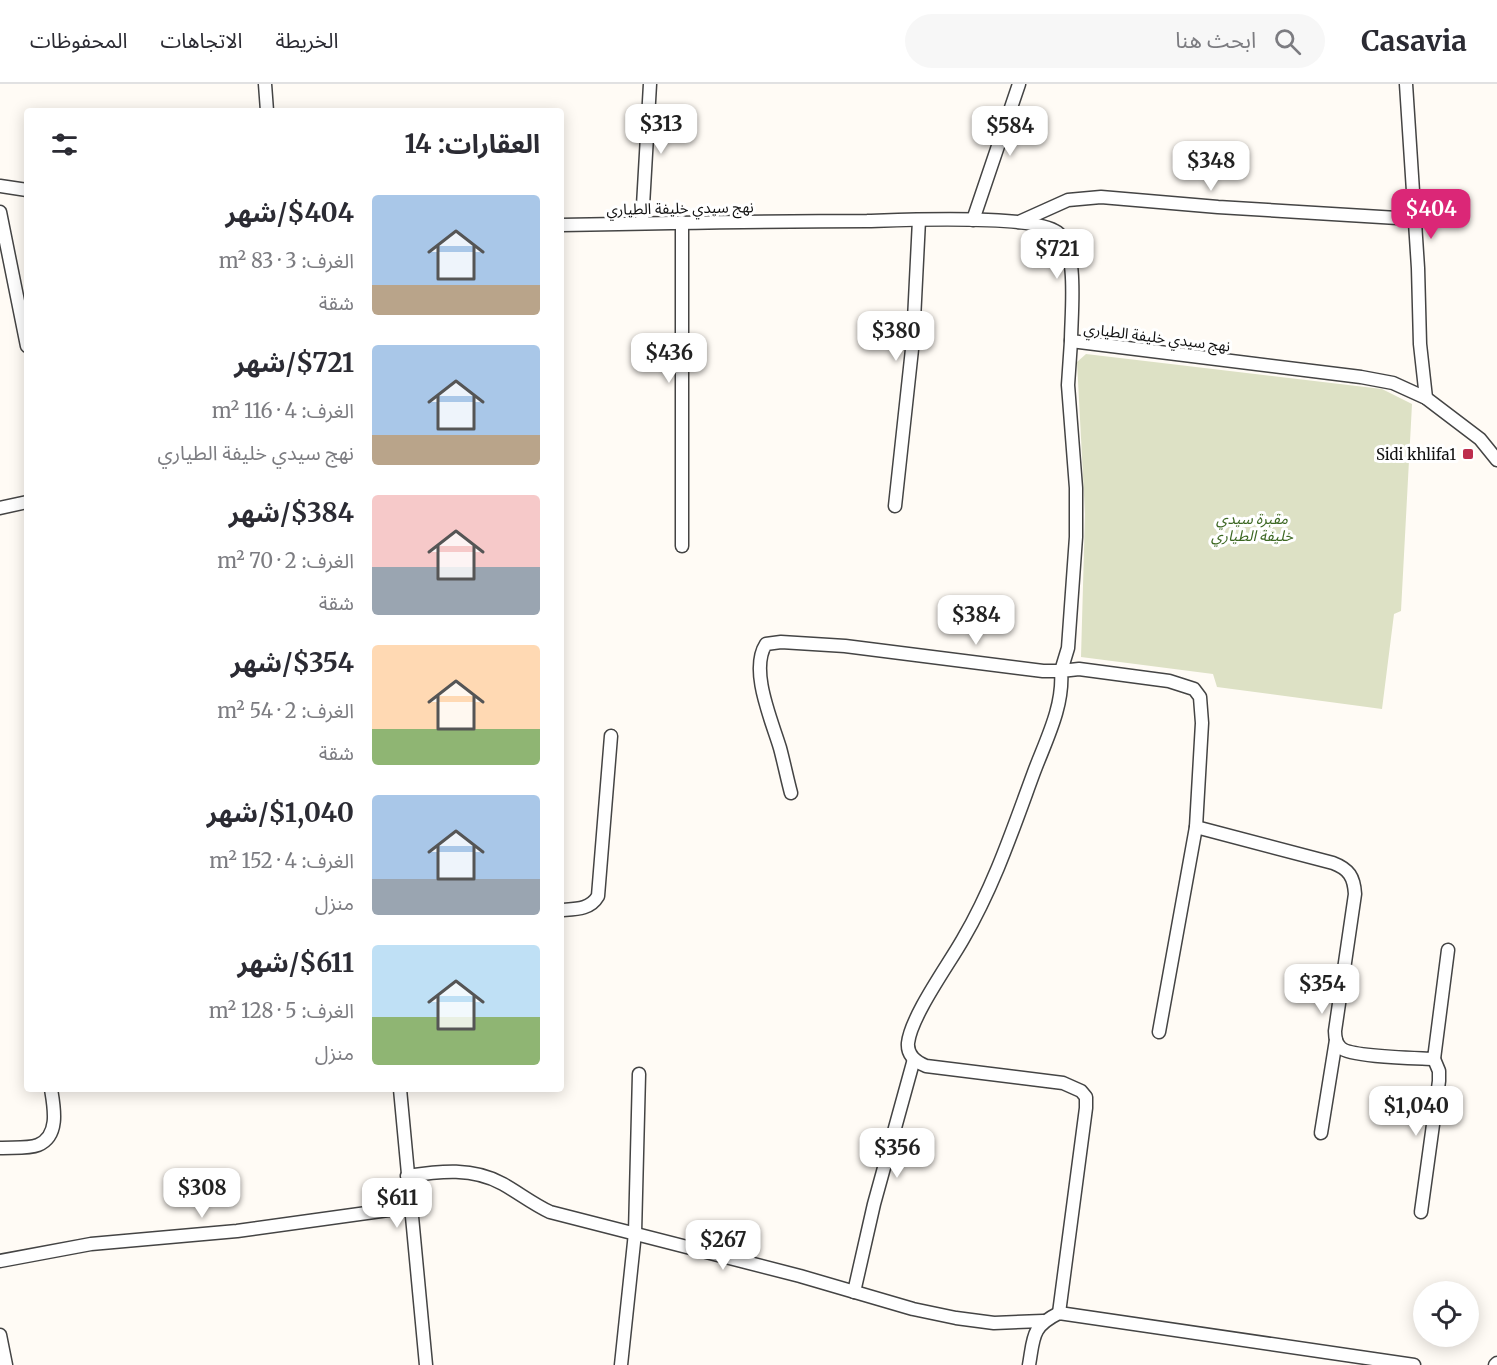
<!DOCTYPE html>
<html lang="ar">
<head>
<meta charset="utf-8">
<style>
	body { margin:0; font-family:Merriweather,"Noto Sans Arabic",serif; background:#f7f7f7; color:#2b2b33; direction:rtl; height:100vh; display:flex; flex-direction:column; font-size:22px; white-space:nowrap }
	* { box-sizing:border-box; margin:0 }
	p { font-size:20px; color:#7c7c81 }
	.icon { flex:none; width:33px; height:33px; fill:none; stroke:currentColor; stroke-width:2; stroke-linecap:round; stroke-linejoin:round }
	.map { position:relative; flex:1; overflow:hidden; direction:ltr }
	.panel { position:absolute; left:24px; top:24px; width:540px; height:984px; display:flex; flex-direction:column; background:#fff; border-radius:6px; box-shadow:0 3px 15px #0003; direction:rtl }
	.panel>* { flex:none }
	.fabs { position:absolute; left:1413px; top:1197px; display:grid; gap:12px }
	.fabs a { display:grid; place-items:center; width:66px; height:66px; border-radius:50%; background:#fff; box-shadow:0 3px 15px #0003; font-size:30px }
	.price { position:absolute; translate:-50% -51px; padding:0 14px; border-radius:12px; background:#fff; color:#222; font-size:20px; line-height:39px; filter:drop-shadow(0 2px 3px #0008) }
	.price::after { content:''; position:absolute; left:50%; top:36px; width:18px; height:14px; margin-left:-9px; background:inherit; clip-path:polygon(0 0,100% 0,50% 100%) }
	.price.on { background:#db2777; color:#fff }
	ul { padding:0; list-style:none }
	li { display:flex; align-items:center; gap:18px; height:150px; padding:0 24px }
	li span { display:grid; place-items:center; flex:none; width:168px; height:120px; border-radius:6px; color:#555 }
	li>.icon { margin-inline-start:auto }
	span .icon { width:72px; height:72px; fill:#fffc; stroke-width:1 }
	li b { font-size:26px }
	h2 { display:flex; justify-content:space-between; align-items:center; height:72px; padding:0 24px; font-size:26px }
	header { display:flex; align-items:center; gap:36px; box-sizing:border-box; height:84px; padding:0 30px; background:#fff; border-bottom:2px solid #e1e1e2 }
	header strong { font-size:28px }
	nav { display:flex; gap:33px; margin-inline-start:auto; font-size:21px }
	.search { width:420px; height:54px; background:#f7f7f7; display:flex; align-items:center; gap:15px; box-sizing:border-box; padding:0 21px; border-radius:33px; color:#7c7c81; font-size:22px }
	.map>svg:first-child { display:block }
	.cemetery { fill:#dde1c5 }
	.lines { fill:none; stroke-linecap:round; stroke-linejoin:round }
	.street-casing { stroke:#444; stroke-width:15 }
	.street { stroke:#fff; stroke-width:12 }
	.poi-dot { fill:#bd2d4c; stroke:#fff; stroke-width:2 }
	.labels { text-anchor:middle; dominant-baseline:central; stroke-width:6; stroke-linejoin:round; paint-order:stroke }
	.street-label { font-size:15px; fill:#111; stroke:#fff }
	.poi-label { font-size:15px; fill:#111; stroke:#fff; text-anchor:end }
	.park-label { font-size:15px; font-style:italic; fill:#3c6722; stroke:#fff }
</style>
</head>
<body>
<header>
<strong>Casavia</strong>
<div class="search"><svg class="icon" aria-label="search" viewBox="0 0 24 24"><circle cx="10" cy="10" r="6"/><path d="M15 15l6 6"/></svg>ابحث هنا</div>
<nav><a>الخريطة</a><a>الاتجاهات</a><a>المحفوظات</a></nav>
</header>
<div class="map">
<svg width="1497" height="1281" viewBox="0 0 1497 1281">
	<rect width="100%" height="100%" fill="#fffbf5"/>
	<polygon class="cemetery" points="1086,270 1382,305 1412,320 1401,527 1394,530 1382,625 1217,603 1213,590 1081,573 1085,430 1077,278"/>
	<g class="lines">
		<g class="street-casing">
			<g id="street">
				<polyline points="265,0 267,27"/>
				<polyline points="1406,0 1418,184 1420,260 1426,314"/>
				<polyline points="0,102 27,106"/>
				<polyline points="0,128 27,262"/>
				<polyline points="973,136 1019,0"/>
				<polyline points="682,138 682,462"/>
				<polyline points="1019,138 1068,116 1101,113 1218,123 1414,135"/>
				<polyline points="642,139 650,0"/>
				<path d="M561,141C663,139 765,137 867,137C902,136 1033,130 1057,148C1079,164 1071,230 1071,257L1361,293L1393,299L1426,314L1480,355L1497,376"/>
				<polyline points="895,422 913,256 919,136"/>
				<polyline points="0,424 27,418"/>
				<path d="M791,709C787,694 784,679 780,664C772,637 749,586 766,560L781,558L845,562L1043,587H1061L1068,564L1076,453V404L1068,301L1071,257"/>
				<path d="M1196,743L1333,779C1349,785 1354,793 1355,810L1335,947C1335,954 1336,960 1341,964C1351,973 1417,974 1434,975L1448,866"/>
				<path d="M561,826C575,825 590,826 598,812L611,652"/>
				<polyline points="400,1005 426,1281"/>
				<polyline points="1321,1049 1336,956"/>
				<path d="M0,1064C11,1063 28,1065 38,1061C60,1052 54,1023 51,1005"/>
				<path d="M407,1092C440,1087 473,1083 503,1100C519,1109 533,1120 550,1128L800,1192L913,1225L956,1234L994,1239L1043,1237"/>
				<polyline points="1421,1128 1439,997 1439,987 1434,975"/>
				<polyline points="0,1177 91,1160 237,1147 410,1123"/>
				<polyline points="854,1208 874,1120 914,975"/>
				<path d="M1059,1229L1086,1024V1013L1081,1007L1063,999L926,982C916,978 907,971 908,959C911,932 949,880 963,855C994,802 1013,745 1034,688C1046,656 1064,622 1061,587L1079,585L1169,597L1194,605L1200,613L1202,639L1196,743L1159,948"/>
				<polyline points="0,1251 6,1281"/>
				<polyline points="621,1281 635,1149 639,990"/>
				<path d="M1029,1281C1034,1253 1031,1243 1059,1229L1414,1281"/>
				<polyline points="1495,1281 1497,1279"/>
			</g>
		</g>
		<use href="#street" class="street"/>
	</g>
	<rect class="poi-dot" x="1462" y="364" width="12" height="12" rx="3"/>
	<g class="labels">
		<g class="street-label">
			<text transform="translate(680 124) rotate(-1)">نهج سيدي خليفة الطياري</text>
			<text transform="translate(1157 253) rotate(7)">نهج سيدي خليفة الطياري</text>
		</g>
		<g class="poi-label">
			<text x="1456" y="370">Sidi khlifa1</text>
		</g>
		<g class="park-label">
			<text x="1252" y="434">مقبرة سيدي<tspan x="1252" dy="17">خليفة الطياري</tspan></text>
		</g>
	</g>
</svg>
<div class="fabs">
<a><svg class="icon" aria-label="locate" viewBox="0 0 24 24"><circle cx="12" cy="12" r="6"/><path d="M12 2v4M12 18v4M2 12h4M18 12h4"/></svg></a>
</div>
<b class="price" style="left:661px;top:71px">$313</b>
<b class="price" style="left:1010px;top:73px">$584</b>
<b class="price" style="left:1211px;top:108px">$348</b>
<b class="price on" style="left:1431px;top:156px">$404</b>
<b class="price" style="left:1057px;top:196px">$721</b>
<b class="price" style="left:896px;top:278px">$380</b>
<b class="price" style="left:669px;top:300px">$436</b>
<b class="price" style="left:976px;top:562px">$384</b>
<b class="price" style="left:1322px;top:931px">$354</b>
<b class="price" style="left:1416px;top:1053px">$1,040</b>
<b class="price" style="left:897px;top:1095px">$356</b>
<b class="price" style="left:202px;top:1135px">$308</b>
<b class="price" style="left:397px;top:1145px">$611</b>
<b class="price" style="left:723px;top:1187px">$267</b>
<section class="panel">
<h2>العقارات: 14<svg class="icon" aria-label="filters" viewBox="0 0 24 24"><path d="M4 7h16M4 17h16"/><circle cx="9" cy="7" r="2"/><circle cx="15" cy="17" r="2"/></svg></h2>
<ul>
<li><span style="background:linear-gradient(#a9c7e8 75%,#b9a48a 0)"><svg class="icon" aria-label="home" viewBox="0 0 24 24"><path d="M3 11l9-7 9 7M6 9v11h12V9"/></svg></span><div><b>$404/شهر</b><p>الغرف: 3 · 83 m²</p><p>شقة</p></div></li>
<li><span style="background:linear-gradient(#a9c7e8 75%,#b9a48a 0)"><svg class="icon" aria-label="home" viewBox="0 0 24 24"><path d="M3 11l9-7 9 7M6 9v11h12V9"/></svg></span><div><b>$721/شهر</b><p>الغرف: 4 · 116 m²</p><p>نهج سيدي خليفة الطياري</p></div></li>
<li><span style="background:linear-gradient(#f6c9c9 60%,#9aa5b1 0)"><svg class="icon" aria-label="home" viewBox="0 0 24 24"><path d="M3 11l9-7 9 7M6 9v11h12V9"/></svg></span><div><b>$384/شهر</b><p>الغرف: 2 · 70 m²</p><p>شقة</p></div></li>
<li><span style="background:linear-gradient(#ffd9b3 70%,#8fb573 0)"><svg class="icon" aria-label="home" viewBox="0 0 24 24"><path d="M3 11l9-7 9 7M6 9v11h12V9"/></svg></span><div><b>$354/شهر</b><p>الغرف: 2 · 54 m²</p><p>شقة</p></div></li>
<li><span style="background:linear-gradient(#a9c7e8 70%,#9aa5b1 0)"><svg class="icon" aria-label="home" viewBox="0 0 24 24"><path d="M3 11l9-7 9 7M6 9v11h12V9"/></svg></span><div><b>$1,040/شهر</b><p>الغرف: 4 · 152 m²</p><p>منزل</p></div></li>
<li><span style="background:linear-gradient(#bfe0f5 60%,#8fb573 0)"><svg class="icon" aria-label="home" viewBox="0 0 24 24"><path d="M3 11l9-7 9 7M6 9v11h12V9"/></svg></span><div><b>$611/شهر</b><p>الغرف: 5 · 128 m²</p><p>منزل</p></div></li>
</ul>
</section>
</div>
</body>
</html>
